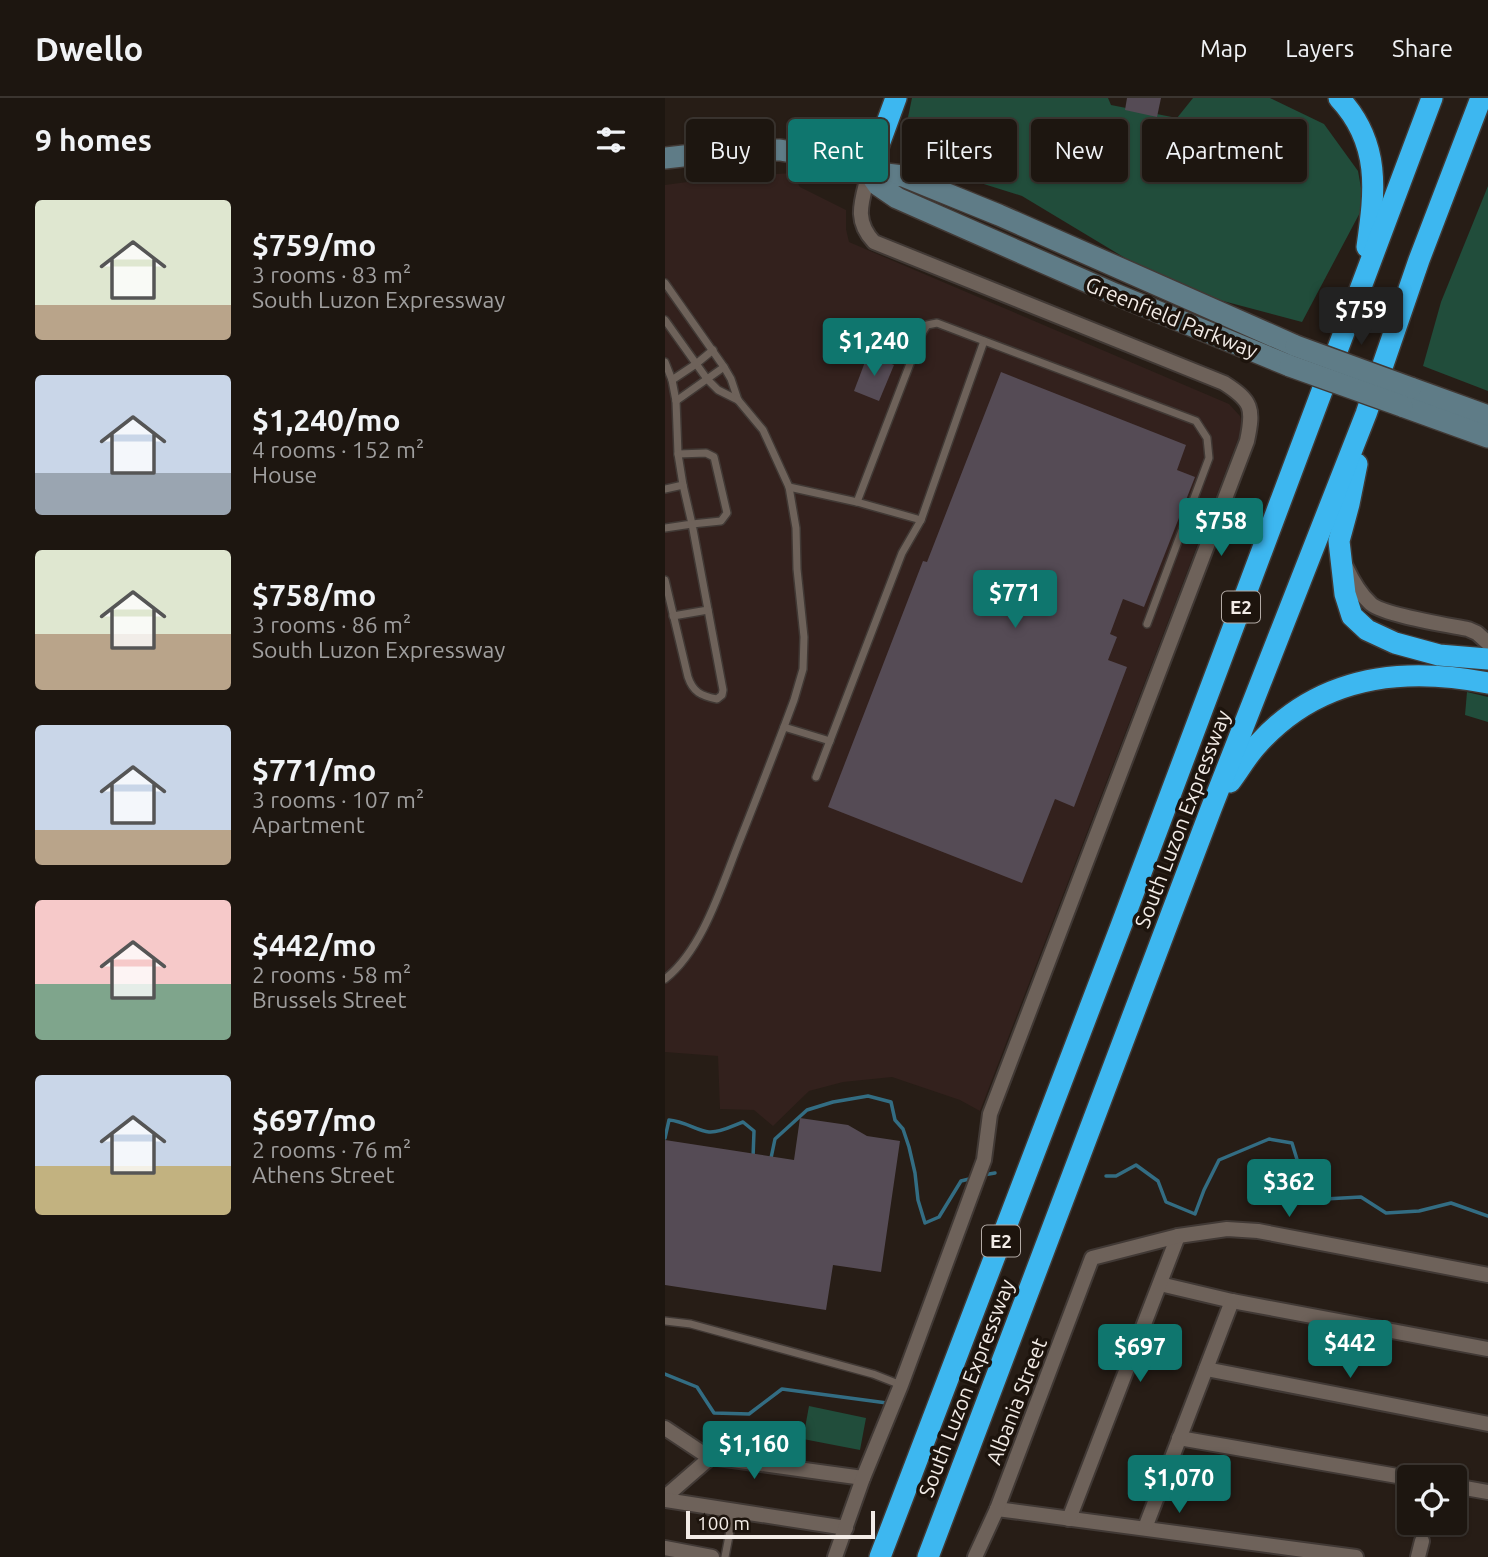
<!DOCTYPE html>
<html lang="en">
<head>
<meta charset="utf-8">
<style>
	body { margin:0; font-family:Ubuntu,sans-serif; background:#251f19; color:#f1f3f6; height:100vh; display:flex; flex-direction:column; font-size:26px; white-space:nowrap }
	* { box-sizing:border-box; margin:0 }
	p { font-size:23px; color:#a09f9f }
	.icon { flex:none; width:38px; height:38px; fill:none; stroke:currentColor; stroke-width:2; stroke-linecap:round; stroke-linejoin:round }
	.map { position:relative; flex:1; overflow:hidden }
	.details { display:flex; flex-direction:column; background:#1d1610; width:665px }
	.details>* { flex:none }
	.banner { position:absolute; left:21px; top:21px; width:665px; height:63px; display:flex; gap:14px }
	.controls { position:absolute; left:732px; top:1367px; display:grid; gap:14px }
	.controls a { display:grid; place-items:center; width:70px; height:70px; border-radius:7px; background:#1d1610; box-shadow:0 2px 5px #0004,0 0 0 2px #3b3530; font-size:35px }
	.scale { position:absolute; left:21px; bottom:18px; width:189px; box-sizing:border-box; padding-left:7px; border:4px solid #f3ece7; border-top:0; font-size:19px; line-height:24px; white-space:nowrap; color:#f3ece7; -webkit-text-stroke:5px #1d140d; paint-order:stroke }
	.price { position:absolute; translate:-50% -60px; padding:0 16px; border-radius:7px; background:#0f766e; color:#fff; font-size:23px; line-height:46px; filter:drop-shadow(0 2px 4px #0008) }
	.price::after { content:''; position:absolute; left:50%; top:42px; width:21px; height:16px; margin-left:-10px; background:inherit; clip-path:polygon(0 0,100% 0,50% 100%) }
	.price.active { background:#222; color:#fff }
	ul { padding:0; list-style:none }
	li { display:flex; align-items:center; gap:21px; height:175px; padding:0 35px }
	li span { display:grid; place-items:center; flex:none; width:196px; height:140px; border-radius:7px; color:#555 }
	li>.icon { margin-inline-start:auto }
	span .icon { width:84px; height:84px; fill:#fffc; stroke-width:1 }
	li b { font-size:30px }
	h2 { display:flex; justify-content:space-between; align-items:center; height:84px; padding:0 35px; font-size:30px }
	.tag { padding:0 24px; border-radius:7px; background:#1d1610; box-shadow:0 2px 5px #0004,0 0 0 2px #3b3530; font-size:24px; line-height:63px }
	.tag.active { background:#0f766e; color:#fff }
	header { display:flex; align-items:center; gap:42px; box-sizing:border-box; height:98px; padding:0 35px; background:#1d1610; border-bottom:2px solid #3b3530 }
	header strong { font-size:33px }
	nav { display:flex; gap:38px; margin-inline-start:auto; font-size:24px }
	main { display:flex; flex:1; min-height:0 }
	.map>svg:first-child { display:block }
	.industrial { fill:#33211d }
	.green { fill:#214d3b }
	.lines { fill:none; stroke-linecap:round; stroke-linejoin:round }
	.stream { stroke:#336d83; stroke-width:3.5 }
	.building { fill:#554b55 }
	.lane-casing { stroke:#413935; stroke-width:10 }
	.street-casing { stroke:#413935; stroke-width:18 }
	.secondary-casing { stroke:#413935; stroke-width:24 }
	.highway-casing { stroke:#413935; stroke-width:24 }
	.lane { stroke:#6e625a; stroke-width:7 }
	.street { stroke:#6e625a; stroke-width:14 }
	.secondary { stroke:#5f7c87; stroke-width:21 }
	.highway { stroke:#3db7f0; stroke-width:21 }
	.secondary-bridge-casing { stroke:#413935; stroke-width:24; stroke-linecap:butt }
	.secondary-bridge { stroke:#5f7c87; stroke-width:21 }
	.labels { text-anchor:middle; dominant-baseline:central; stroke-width:7; stroke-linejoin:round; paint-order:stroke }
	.shield { fill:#1d140d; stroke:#b3aba6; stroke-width:2 }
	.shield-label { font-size:19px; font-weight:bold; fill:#f3ece7 }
	.street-label { font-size:21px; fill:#f3ece7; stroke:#1d140d }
</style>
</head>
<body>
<header>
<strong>Dwello</strong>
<nav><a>Map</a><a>Layers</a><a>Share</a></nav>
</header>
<main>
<section class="details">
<h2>9 homes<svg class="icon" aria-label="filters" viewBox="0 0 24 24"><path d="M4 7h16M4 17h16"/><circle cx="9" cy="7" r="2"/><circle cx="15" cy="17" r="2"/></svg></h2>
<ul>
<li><span style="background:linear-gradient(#dfe7d0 75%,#b9a48a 0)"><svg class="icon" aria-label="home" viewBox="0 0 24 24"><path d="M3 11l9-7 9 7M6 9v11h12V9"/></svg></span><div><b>$759/mo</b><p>3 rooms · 83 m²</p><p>South Luzon Expressway</p></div></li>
<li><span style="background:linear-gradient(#c9d6e8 70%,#9aa5b1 0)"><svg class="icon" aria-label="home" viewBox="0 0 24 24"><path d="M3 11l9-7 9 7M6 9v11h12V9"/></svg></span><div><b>$1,240/mo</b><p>4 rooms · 152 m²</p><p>House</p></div></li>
<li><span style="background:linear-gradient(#dfe7d0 60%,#b9a48a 0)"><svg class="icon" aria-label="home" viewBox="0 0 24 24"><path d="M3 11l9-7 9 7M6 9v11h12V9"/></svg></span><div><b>$758/mo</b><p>3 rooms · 86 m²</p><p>South Luzon Expressway</p></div></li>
<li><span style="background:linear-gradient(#c9d6e8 75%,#b9a48a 0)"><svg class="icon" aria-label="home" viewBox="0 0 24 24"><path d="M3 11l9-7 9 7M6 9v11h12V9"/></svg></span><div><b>$771/mo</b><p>3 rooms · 107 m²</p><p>Apartment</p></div></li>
<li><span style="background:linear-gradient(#f6c9c9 60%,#7fa58c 0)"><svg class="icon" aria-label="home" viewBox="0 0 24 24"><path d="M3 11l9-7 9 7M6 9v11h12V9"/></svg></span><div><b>$442/mo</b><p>2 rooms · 58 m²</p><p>Brussels Street</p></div></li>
<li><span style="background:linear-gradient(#c9d6e8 65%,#c2b280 0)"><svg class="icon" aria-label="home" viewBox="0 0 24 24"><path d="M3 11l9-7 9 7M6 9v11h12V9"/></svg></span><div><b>$697/mo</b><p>2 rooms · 76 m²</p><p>Athens Street</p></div></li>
</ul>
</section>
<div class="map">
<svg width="823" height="1459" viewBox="0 0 823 1459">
	<rect width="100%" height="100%" fill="#271d16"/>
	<polygon class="industrial" points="127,75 135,89 181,112 181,131 184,144 564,306 575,318 578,328 315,1013 295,1002 227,979 178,984 144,993 108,1028 89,1012 55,1011 53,958 0,954 0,87 52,80"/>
	<g class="green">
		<polygon points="247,0 443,0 446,7 512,20 528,0 605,0 659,26 693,73 699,107 637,224 543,199 485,175 357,98 255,66 236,53"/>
		<polygon points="823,88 823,293 758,268 776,204"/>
		<polygon points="802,594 823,599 823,624 800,617"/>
		<polygon points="144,1308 201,1320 195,1352 138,1341"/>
	</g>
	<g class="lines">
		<g class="stream">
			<path d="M0,1040L4,1022C19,1023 33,1033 44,1034C55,1035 67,1028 78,1024L89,1033L88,1060"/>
			<polyline points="106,1060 110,1041 142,1012 168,1004 203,998 226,1004 230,1022 238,1031 244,1049 250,1075 253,1102 260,1125 274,1119 296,1083 308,1080"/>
			<polyline points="318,1077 330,1075"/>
			<polyline points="441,1078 451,1078 471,1067 493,1083 501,1104 530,1116 539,1092 554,1062 604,1041 627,1045 634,1068 638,1097 660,1101 696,1099 721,1115 754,1113 786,1105 823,1118"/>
			<polyline points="0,1276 32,1289 49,1315 84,1316 117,1291 222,1305"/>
		</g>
	</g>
	<g class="building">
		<polygon points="462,0 496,0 492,19 460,12"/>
		<polygon points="203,256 229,267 214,303 189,293"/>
		<polygon points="336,274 521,347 512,372 530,379 479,509 458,501 445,536 452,539 443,562 462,569 409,709 390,701 357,785 163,709 258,463 262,464"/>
		<polygon points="135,1020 183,1027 202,1038 235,1043 216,1174 168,1167 161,1212 0,1187 0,1042 129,1062"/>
	</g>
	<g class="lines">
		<g class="lane-casing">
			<g id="lane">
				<path d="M0,185L59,269L66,281L73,302L98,332L124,389L131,430L132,471L139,539L138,571L129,602C111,651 92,699 73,747C56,790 37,852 0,881"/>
				<polyline points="0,222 42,281 53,292 73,302"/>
				<polyline points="0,264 7,282 11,303 13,356 18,387 27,426 0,430"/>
				<polyline points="7,282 31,266 48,252"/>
				<polyline points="11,303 59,269"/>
				<polyline points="124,389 192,404 256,422"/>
				<polyline points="0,391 18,387"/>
				<polyline points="192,404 256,237 262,227 272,225 531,323 542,340 544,360 482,526"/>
				<path d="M0,482L23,579C28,594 36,598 52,601L57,597L58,592L27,426L56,423L62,415L49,359L41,355L13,356"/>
				<polyline points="8,518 43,512"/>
				<polyline points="119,629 165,643"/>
				<polyline points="151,679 237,455 256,422 319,243"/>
				<polyline points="0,1223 26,1226 208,1276 236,1287"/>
				<polyline points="60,1459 69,1412"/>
			</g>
		</g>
		<g class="street-casing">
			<g id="street">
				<path d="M681,469C687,482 695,496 706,506C719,517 783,527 803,531L812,535L823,545"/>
				<polyline points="495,1186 567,1203 823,1251"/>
				<polyline points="541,1271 823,1326"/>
				<polyline points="0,1330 39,1356 46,1359 198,1380"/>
				<polyline points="514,1340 744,1380"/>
				<polyline points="789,1388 823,1394"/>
				<polyline points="0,1399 46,1359"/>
				<polyline points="0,1402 181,1430"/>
				<polyline points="332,1411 691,1459"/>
				<polyline points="404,1421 513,1138"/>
				<polyline points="480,1430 567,1203"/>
				<polyline points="0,1450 47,1459"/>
				<path d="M170,1459L198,1380L236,1287L319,1062L325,1016L582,343C589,310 587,303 559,285L209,144C187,121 198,101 204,74"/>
				<polyline points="310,1459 332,1411 427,1160 513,1138 562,1131 593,1133 823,1177"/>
				<polyline points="753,1459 757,1443"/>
			</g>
		</g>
		<g class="secondary-casing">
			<g id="secondary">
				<polyline points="0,60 71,52 115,52 156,59 204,74 238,78 334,117 631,248"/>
				<polyline points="204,74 213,87 232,100 450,196 625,268"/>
				<polyline points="746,290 823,318"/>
				<polyline points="737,308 823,339"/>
			</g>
		</g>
		<g class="highway-casing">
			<g id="highway">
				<path d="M674,0C716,45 710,93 702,149"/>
				<polyline points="204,74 231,0"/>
				<polyline points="692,366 684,406 674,443 680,496 687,518 702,532 730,545 774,557 823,561"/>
				<path d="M565,684C575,671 583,656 594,645C655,578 738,568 823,585"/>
				<polyline points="215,1459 456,828 767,0"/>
				<polyline points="263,1459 546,711 701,316 754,162 816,0"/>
			</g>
		</g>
		<use href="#lane" class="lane"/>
		<use href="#street" class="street"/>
		<use href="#secondary" class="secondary"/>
		<use href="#highway" class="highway"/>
		<g class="secondary-bridge-casing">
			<g id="secondary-bridge">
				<polyline points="631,248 746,290"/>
				<polyline points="625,268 737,308"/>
			</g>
		</g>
		<use href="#secondary-bridge" class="secondary-bridge"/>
	</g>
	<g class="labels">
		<g class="shield">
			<rect x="557" y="493.5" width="38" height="31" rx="5"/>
			<rect x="317" y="1127.5" width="38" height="31" rx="5"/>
		</g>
		<g class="shield-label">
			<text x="576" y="509">E2</text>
			<text x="336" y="1143">E2</text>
		</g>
		<g class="street-label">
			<text transform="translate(507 219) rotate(22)">Greenfield Parkway</text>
			<text transform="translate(517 721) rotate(-69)">South Luzon Expressway</text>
			<text transform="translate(301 1290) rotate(-69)">South Luzon Expressway</text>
			<text transform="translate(351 1303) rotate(-69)">Albania Street</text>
		</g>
	</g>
</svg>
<div class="controls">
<a><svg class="icon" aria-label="locate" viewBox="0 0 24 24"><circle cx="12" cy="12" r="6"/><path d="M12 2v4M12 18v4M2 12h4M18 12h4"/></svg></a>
</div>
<div class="scale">100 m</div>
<b class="price active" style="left:696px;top:249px">$759</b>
<b class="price" style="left:209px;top:280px">$1,240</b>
<b class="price" style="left:556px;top:460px">$758</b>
<b class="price" style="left:350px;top:532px">$771</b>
<b class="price" style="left:624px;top:1121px">$362</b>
<b class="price" style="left:685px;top:1282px">$442</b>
<b class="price" style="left:475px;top:1286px">$697</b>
<b class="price" style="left:89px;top:1383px">$1,160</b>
<b class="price" style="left:514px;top:1417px">$1,070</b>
<div class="banner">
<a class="tag">Buy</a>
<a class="tag active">Rent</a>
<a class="tag">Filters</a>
<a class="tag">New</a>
<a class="tag">Apartment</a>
</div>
</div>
</main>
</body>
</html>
